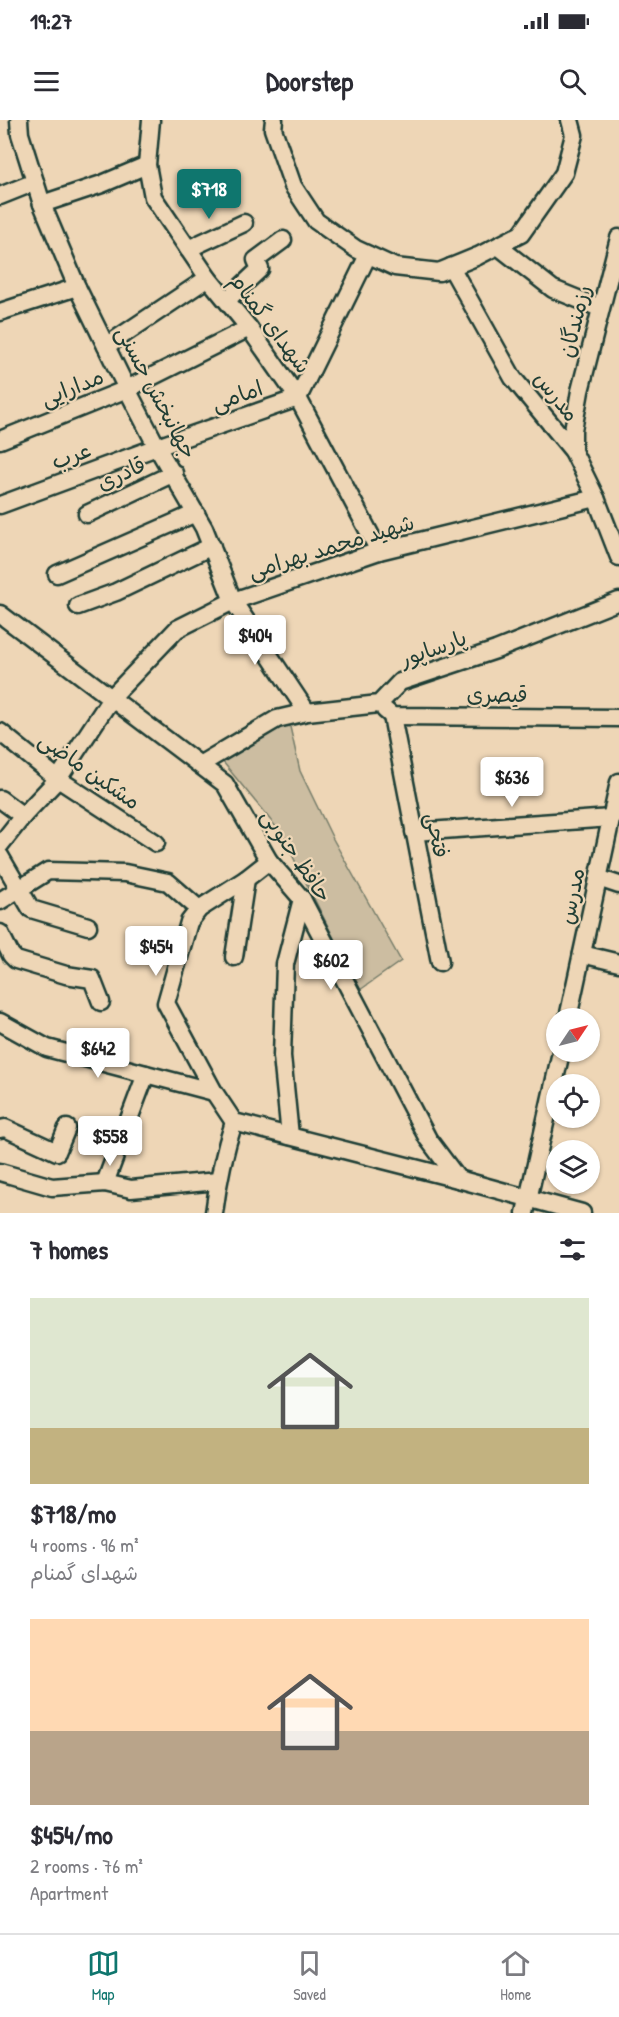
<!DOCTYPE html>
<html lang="en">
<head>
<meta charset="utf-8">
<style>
	body { margin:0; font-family:"Patrick Hand","Playpen Sans Arabic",sans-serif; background:#f2f2f3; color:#2b2b33; height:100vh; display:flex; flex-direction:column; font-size:22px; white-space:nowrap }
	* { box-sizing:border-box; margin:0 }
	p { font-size:20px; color:#7c7c81 }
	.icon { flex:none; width:33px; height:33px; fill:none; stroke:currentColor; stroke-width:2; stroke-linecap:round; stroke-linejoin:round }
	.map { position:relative; height:1093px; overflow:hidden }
	.sheet { display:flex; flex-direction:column; background:#fff; flex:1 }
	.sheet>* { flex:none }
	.needle { width:39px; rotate:55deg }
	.fabs { position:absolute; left:546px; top:888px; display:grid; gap:12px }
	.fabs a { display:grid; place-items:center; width:54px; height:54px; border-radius:50%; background:#fff; box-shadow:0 2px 4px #0004; font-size:30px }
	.price { position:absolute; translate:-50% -51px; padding:0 14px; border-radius:6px; background:#fff; color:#222; font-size:20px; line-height:39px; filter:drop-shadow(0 2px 3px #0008) }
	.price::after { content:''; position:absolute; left:50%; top:36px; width:18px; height:14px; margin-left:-9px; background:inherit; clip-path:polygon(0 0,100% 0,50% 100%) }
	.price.on { background:#0f766e; color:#fff }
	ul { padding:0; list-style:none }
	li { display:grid; align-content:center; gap:12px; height:318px; padding:0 30px }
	li span { display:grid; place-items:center; height:186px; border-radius:0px; color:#555 }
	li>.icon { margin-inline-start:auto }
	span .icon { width:108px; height:108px; fill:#fffc; stroke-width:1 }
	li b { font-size:26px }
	h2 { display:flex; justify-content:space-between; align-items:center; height:72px; padding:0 30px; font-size:26px }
	.status { display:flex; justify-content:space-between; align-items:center; height:42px; padding:0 30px; background:#fff; direction:ltr }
	.status svg { height:16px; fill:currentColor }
	header { display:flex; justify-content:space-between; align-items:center; height:78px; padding:0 30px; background:#fff; font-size:27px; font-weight:700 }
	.menu { display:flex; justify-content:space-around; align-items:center; height:84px; border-top:2px solid #e1e1e2; background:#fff; font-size:16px; color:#7c7c81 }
	.menu a { display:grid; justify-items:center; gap:3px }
	.menu .on { color:#0f766e }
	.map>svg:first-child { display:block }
	.green { fill:#ccbda1; stroke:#767d6a; stroke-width:1.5 }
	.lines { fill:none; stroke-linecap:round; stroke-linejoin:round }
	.minor-casing { stroke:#1f3d34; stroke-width:21 }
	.minor { stroke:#eed6b6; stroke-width:16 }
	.labels { text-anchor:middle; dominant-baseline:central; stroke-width:4.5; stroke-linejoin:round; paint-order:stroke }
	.street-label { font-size:22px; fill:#1f3d34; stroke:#eed6b6 }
</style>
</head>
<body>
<div class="status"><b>19:27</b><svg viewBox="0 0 49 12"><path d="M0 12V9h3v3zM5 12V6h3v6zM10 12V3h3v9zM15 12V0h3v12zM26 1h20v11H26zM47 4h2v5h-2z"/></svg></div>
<header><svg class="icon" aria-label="menu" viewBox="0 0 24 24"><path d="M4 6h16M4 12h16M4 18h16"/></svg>Doorstep<svg class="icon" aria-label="search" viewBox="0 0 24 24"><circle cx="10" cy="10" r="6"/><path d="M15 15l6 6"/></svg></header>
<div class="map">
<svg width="619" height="1093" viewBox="0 0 619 1093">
	<rect width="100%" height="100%" fill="#eed6b6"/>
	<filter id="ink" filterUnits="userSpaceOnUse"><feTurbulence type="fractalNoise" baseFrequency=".0167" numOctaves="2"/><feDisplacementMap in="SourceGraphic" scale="12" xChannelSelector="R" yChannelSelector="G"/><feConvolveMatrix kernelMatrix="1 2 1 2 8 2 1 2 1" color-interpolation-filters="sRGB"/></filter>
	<g filter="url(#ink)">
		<polygon class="green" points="288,598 300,651 333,719 401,841 360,870 281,713 214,631"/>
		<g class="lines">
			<g class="minor-casing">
				<g id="minor">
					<polyline points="19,0 20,14 42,84 77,167 127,269 157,327 204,408 233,481 307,592"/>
					<polyline points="151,0 147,45 153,77 208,158 249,208 298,278 379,431"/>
					<polyline points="274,0 273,9 293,66 316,101 356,129 395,147 439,152 478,136 521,114 564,53 574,15 570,0"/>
					<polyline points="0,76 35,62"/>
					<polyline points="42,84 102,64 147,45"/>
					<polyline points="498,126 553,169 600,188"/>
					<polyline points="188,129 244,103"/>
					<polyline points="451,147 513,258 573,331 596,378 619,437"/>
					<polyline points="227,180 260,149 256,140 283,120"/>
					<polyline points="0,192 77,167"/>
					<polyline points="106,226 208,158"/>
					<polyline points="298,278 368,135"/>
					<polyline points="0,320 127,269 249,208"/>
					<polyline points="573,331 573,310 580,271 619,118"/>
					<polyline points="0,385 157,327 298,278"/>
					<polyline points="87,394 174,353"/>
					<polyline points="57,454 196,393"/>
					<polyline points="78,486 116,472 212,426"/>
					<polyline points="0,494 225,664 269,741 302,779 428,1019 458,1059 582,1093"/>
					<polyline points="385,590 392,596 619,598"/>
					<polyline points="392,596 440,842"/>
					<polyline points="0,612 58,659 156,723"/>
					<polyline points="201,644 277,599 307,592 379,584 400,562 496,530 619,481"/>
					<polyline points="0,679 23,696"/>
					<polyline points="414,712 611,698"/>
					<polyline points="0,725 23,696 58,659 112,577 177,509 233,481 379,431 596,378"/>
					<polyline points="0,736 31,789 88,806"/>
					<polyline points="269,741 246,759 199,789 189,802 166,883 214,972 234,1002 458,1059"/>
					<polyline points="598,758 619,765"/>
					<polyline points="0,781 48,751 125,753 168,762 199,789"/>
					<polyline points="0,813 11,835 16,840 66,855 92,859 101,882"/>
					<polyline points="582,834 619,843"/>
					<polyline points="234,837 246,759"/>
					<polyline points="568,898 619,662"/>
					<polyline points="0,902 47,928 214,972"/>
					<polyline points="0,1009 5,1008 57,1032 67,1008"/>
					<polyline points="290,1016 282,936 285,844 302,779"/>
					<polyline points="0,1052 52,1067 105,1063 131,1069 218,1061"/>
					<polyline points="105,1063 146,954"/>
					<path d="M214,1093C218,1061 224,1032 234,1002"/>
					<polyline points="525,1093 561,932"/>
				</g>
			</g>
			<use href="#minor" class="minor"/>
		</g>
	</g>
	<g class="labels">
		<g class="street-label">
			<text transform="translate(574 201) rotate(-76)">رزمندگان</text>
			<text transform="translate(271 203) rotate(53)">شهدای گمنام</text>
			<text transform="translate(72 267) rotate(-22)">مدارایی</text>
			<text transform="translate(157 272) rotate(62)">جهانبخش حسنی</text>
			<text transform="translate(237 275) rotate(-19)">امامی</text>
			<text transform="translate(557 276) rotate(51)">مدرس</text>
			<text transform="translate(71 335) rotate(-20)">عرب</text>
			<text transform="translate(121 353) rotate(-25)">قادری</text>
			<text transform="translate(331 426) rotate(-17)">شهید محمد بهرامی</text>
			<text transform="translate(433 528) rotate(-20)">پارساپور</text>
			<text x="497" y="574">قیصری</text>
			<text transform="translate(90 650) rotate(35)">مشکین ماضی</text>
			<text transform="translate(438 715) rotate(79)">فتحی</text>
			<text transform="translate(297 735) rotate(56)">حافظ جنوبی</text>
			<text transform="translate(571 776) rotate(-78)">مدرس</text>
		</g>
	</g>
</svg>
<div class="fabs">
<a><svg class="needle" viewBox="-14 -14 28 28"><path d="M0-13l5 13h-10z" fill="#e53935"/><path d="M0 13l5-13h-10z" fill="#7c7c81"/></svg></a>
<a><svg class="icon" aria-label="locate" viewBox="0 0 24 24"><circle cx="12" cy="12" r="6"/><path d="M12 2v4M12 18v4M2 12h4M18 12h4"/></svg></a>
<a><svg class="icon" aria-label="layers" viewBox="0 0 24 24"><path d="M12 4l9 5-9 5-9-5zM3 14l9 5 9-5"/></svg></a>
</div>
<b class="price on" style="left:209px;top:100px">$718</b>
<b class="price" style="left:255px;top:546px">$404</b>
<b class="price" style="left:512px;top:688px">$636</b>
<b class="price" style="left:156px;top:857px">$454</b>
<b class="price" style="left:331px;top:871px">$602</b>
<b class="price" style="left:98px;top:959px">$642</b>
<b class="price" style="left:110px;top:1047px">$558</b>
</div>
<section class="sheet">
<h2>7 homes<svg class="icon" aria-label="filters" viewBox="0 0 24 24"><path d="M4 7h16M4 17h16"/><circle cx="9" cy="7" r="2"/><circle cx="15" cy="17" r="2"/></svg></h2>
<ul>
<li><span style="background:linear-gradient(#dfe7d0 70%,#c2b280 0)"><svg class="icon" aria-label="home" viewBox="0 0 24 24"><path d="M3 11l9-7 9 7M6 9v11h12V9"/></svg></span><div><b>$718/mo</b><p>4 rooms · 96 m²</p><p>شهدای گمنام</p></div></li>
<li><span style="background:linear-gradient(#ffd9b3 60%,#b9a48a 0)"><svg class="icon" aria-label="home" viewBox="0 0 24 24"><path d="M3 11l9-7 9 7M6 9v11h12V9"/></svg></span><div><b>$454/mo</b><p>2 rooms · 76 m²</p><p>Apartment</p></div></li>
</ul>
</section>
<nav class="menu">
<a class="on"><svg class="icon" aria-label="map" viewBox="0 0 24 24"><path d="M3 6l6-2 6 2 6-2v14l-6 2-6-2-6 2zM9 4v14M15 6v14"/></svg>Map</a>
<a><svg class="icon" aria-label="saved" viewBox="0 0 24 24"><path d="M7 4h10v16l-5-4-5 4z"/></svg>Saved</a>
<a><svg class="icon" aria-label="home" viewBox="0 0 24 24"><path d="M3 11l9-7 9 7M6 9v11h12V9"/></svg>Home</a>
</nav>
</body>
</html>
